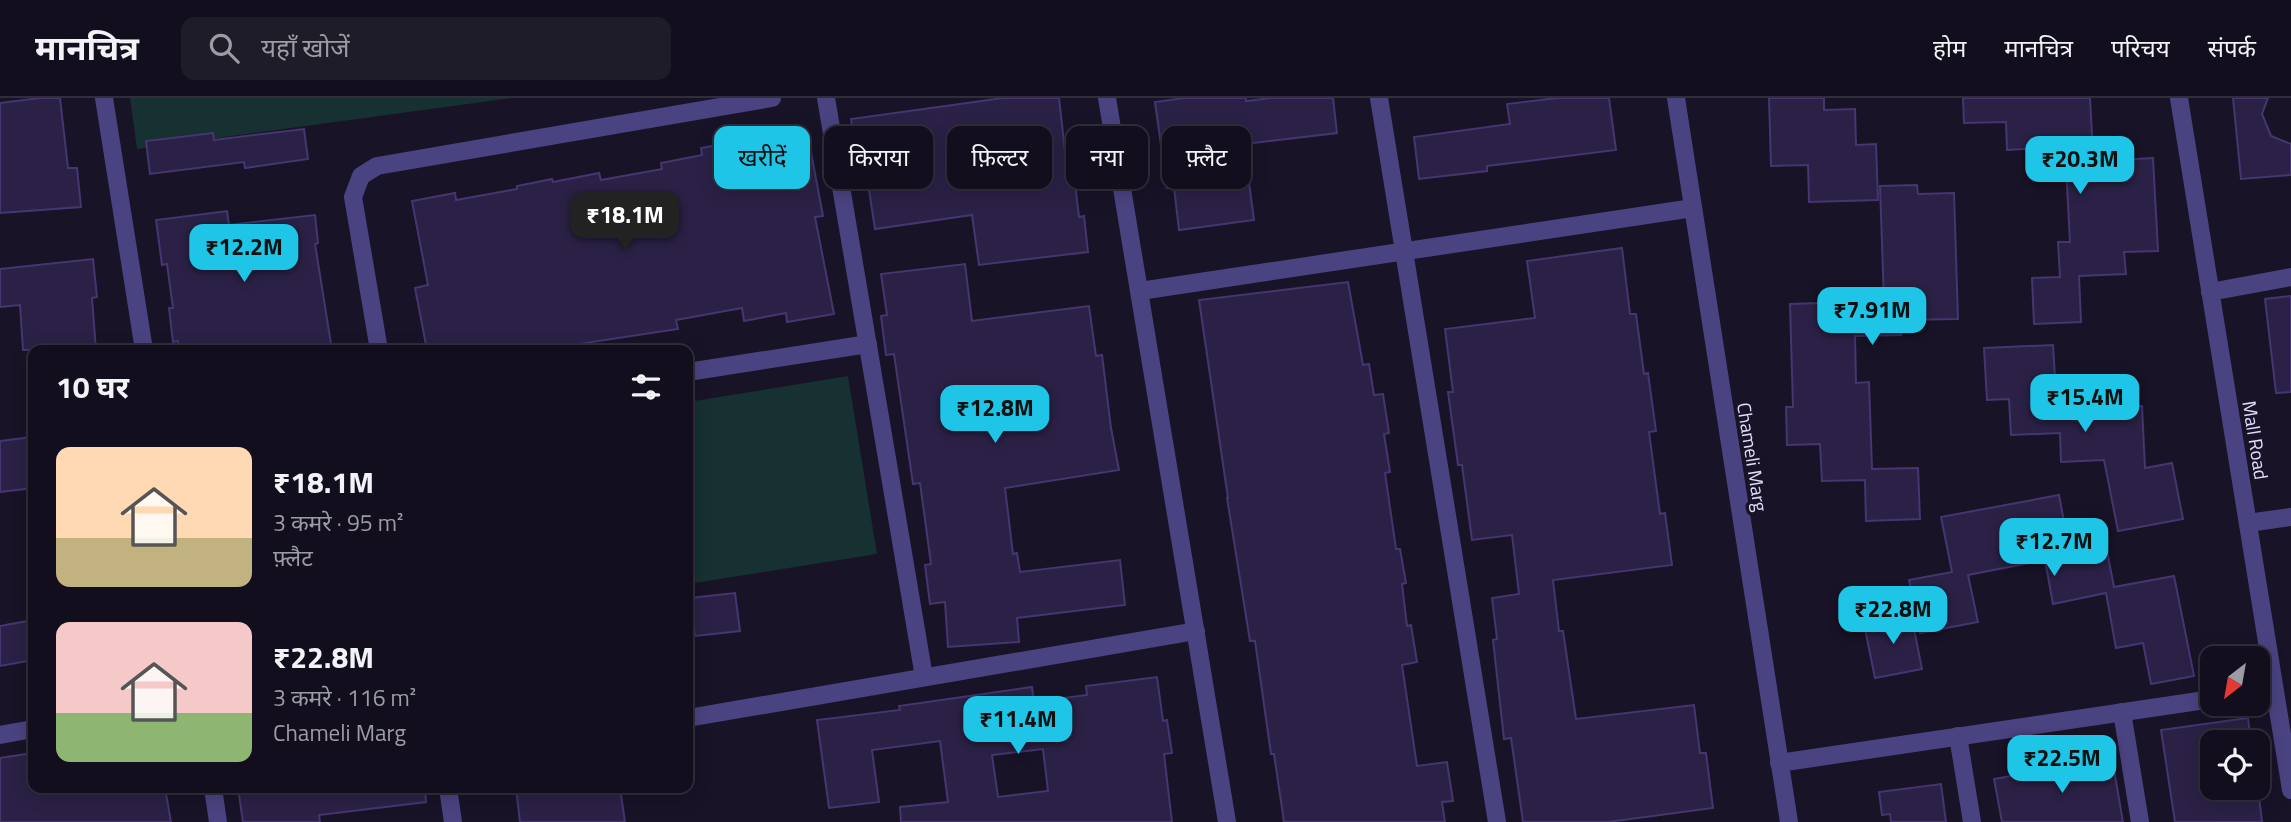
<!DOCTYPE html>
<html lang="hi">
<head>
<meta charset="utf-8">
<style>
	body { margin:0; font-family:"Titillium Web","Noto Sans Devanagari",sans-serif; background:#1f1c2a; color:#f1f3f6; height:100vh; display:flex; flex-direction:column; font-size:26px; white-space:nowrap }
	* { box-sizing:border-box; margin:0 }
	p { font-size:23px; color:#9c9ca4 }
	.icon { flex:none; width:38px; height:38px; fill:none; stroke:currentColor; stroke-width:2; stroke-linecap:round; stroke-linejoin:round }
	.map { position:relative; flex:1; overflow:hidden }
	.sheet { position:absolute; left:28px; top:247px; width:665px; height:448px; display:flex; flex-direction:column; background:#120e1d; border-radius:14px; box-shadow:0 4px 18px #0003,0 0 0 2px #312e3b }
	.sheet>* { flex:none }
	.top-card { position:absolute; left:714px; top:28px; width:665px; height:63px; display:flex; gap:14px }
	.needle { width:46px; rotate:211deg }
	.controls { position:absolute; left:2200px; top:548px; display:grid; gap:14px }
	.controls a { display:grid; place-items:center; width:70px; height:70px; border-radius:14px; background:#120e1d; box-shadow:0 4px 18px #0003,0 0 0 2px #312e3b; font-size:35px }
	.price { position:absolute; translate:-50% -60px; padding:0 16px; border-radius:14px; background:#1ec5e6; color:#111; font-size:23px; line-height:46px; filter:drop-shadow(0 2px 4px #0008) }
	.price::after { content:''; position:absolute; left:50%; top:42px; width:21px; height:16px; margin-left:-10px; background:inherit; clip-path:polygon(0 0,100% 0,50% 100%) }
	.price.current { background:#222; color:#fff }
	ul { padding:0; list-style:none }
	li { display:flex; align-items:center; gap:21px; height:175px; padding:0 28px }
	li span { display:grid; place-items:center; flex:none; width:196px; height:140px; border-radius:14px; color:#555 }
	li>.icon { margin-inline-start:auto }
	span .icon { width:84px; height:84px; fill:#fffc; stroke-width:1 }
	li b { font-size:30px }
	h2 { display:flex; justify-content:space-between; align-items:center; height:84px; padding:0 28px; font-size:30px }
	.pill { padding:0 24px; border-radius:14px; background:#120e1d; box-shadow:0 4px 18px #0003,0 0 0 2px #312e3b; font-size:24px; line-height:63px }
	.pill.current { background:#1ec5e6; color:#111 }
	header { display:flex; align-items:center; gap:42px; box-sizing:border-box; height:98px; padding:0 35px; background:#120e1d; border-bottom:2px solid #312e3b }
	header strong { font-size:33px }
	nav { display:flex; gap:38px; margin-inline-start:auto; font-size:24px }
	.search { width:490px; height:63px; background:#1f1c2a; display:flex; align-items:center; gap:18px; box-sizing:border-box; padding:0 24px; border-radius:14px; color:#9c9ca4; font-size:26px }
	.map>svg:first-child { display:block }
	.green { fill:#173031 }
	.building { fill:#2b2146; stroke:#453670; stroke-width:2; fill-rule:evenodd }
	.lines { fill:none; stroke-linecap:round; stroke-linejoin:round }
	.minor { stroke:#4a4381; stroke-width:18 }
	.labels { text-anchor:middle; dominant-baseline:central; stroke-width:7; stroke-linejoin:round; paint-order:stroke }
	.street-label { font-size:19px; fill:#e2ddfb; stroke:#181327 }
</style>
</head>
<body>
<header>
<strong>मानचित्र</strong>
<div class="search"><svg class="icon" aria-label="search" viewBox="0 0 24 24"><circle cx="10" cy="10" r="6"/><path d="M15 15l6 6"/></svg>यहाँ खोजें</div>
<nav><a>होम</a><a>मानचित्र</a><a>परिचय</a><a>संपर्क</a></nav>
</header>
<div class="map">
<svg width="2291" height="724" viewBox="0 0 2291 724">
	<rect width="100%" height="100%" fill="#181327"/>
	<g class="green">
		<polygon points="130,0 511,0 137,51"/>
		<polygon points="848,278 877,456 688,486 688,304"/>
	</g>
	<g class="building">
		<polygon points="40,0 60,0 68,70 77,70 81,109 0,115 0,5"/>
		<polygon points="1003,0 1059,0 1065,53 1071,52 1079,119 1084,118 1088,154 979,167 972,117 875,131 864,59 856,60 851,21"/>
		<polygon points="1184,0 1246,0 1246,3 1271,0 1333,0 1337,35 1244,46 1254,122 1179,132 1174,89 1167,90 1155,4"/>
		<polygon points="1557,0 1609,0 1616,52 1487,68 1487,73 1419,81 1414,39 1510,26 1507,6"/>
		<polygon points="1769,0 1824,0 1824,12 1855,11 1856,47 1876,46 1878,102 1809,104 1808,67 1771,68"/>
		<polygon points="1963,0 2090,0 2093,55 2118,54 2118,62 2153,60 2158,153 2124,154 2126,176 2079,178 2081,224 2034,226 2032,180 2060,179 2058,144 2070,144 2065,49 2007,52 2006,24 1964,25"/>
		<polygon points="2233,0 2268,0 2262,16 2271,38 2291,46 2291,77 2241,81"/>
		<polygon points="304,31 308,61 245,70 244,64 150,76 146,43 213,35 214,42"/>
		<polygon points="808,38 823,118 815,119 834,216 787,224 786,215 744,223 742,210 676,222 678,231 572,247 573,252 427,252 415,190 428,187 412,103 455,95 456,102 517,91 517,88 552,81 553,84 599,75 601,82 662,71 661,65 702,57 701,50 747,42 748,49"/>
		<polygon points="1917,87 1918,96 1954,95 1958,221 1901,222 1901,237 1855,238 1856,285 1869,284 1872,371 1918,370 1920,421 1866,423 1865,382 1822,383 1820,346 1787,347 1786,309 1793,309 1790,206 1884,203 1880,88"/>
		<polygon points="227,113 229,127 315,117 318,145 315,146 332,252 179,252 178,243 173,244 169,210 173,210 167,166 162,167 156,122"/>
		<polygon points="1622,150 1630,216 1636,216 1644,276 1648,275 1656,333 1649,334 1660,416 1665,415 1672,467 1553,482 1559,533 1563,533 1576,621 1694,607 1700,655 1706,655 1713,710 1608,724 1523,724 1511,640 1504,641 1493,542 1497,541 1492,500 1519,496 1512,437 1472,442 1462,367 1458,367 1448,294 1453,294 1445,231 1535,220 1527,163"/>
		<polygon points="93,161 97,199 92,200 96,252 23,252 20,207 0,209 0,171"/>
		<polygon points="965,166 972,223 1089,208 1096,258 1102,257 1111,330 1119,372 1005,390 1013,456 1017,455 1020,474 1120,462 1125,507 1017,520 1019,544 948,549 945,504 930,506 925,467 931,466 920,385 913,386 894,256 886,257 881,218 887,217 881,176"/>
		<polygon points="1348,184 1363,267 1369,266 1374,297 1383,296 1389,335 1384,336 1390,374 1385,375 1396,451 1400,451 1406,485 1402,486 1407,528 1411,527 1417,564 1402,567 1417,668 1447,664 1453,703 1442,704 1445,724 1284,724 1274,656 1271,656 1255,543 1250,543 1227,400 1228,400 1199,202"/>
		<polygon points="2291,198 2291,294 2276,295 2265,201"/>
		<polygon points="2053,247 2057,312 2142,308 2145,370 2172,365 2183,421 2118,433 2104,362 2061,364 2060,335 2011,337 2009,301 1987,302 1984,250"/>
		<polygon points="33,339 33,390 0,394 0,343"/>
		<polygon points="2059,397 2065,429 2101,422 2114,489 2174,478 2194,578 2151,586 2143,545 2116,550 2106,495 2053,506 2045,462 1968,477 1978,524 1920,535 1909,482 1952,474 1941,419"/>
		<polygon points="735,495 740,533 695,538 690,500"/>
		<polygon points="1911,516 1922,571 1875,580 1864,526"/>
		<polygon points="33,522 33,562 0,568 0,528"/>
		<path d="M1157,579L1163,623L1167,622L1172,655L1164,656L1172,724H901L900,709L948,704L940,643L872,652L879,704L829,710L817,622L900,612L899,608L1032,589L1034,604L1087,597L1086,588ZM1043,651L1048,693L998,699L992,657Z"/>
		<polygon points="2248,620 2251,644 2212,644 2212,690 2258,690 2262,724 2175,724 2161,632"/>
		<polygon points="33,655 33,690 165,690 171,724 0,724 0,660"/>
		<polygon points="2112,660 2123,724 2002,724 1994,681"/>
		<polygon points="1941,686 1946,724 1891,724 1890,716 1882,717 1879,694"/>
		<polygon points="238,690 425,690 426,704 319,717 320,724 243,724"/>
		<polygon points="516,690 620,690 625,724 520,724"/>
	</g>
	<g class="lines">
		<g class="minor">
			<polyline points="104,0 144,252"/>
			<polyline points="826,0 924,579"/>
			<polyline points="1107,0 1227,724"/>
			<polyline points="1379,0 1497,724"/>
			<polyline points="1676,0 1789,724"/>
			<polyline points="2179,0 2291,692"/>
			<polyline points="1140,193 1693,110"/>
			<polyline points="2210,194 2291,179"/>
			<polyline points="379,252 353,99 361,78 377,68 772,0"/>
			<polyline points="688,274 868,246"/>
			<polyline points="2248,425 2291,419"/>
			<polyline points="2122,614 2140,724"/>
			<polyline points="688,620 1196,533"/>
			<polyline points="0,637 33,631"/>
			<polyline points="1958,638 1972,724"/>
			<polyline points="1779,665 2212,601"/>
			<polyline points="213,690 218,724"/>
			<polyline points="448,690 453,724"/>
		</g>
	</g>
	<g class="labels">
		<g class="street-label">
			<text transform="translate(2256 342) rotate(81)">Mall Road</text>
			<text transform="translate(1753 359) rotate(81)">Chameli Marg</text>
		</g>
	</g>
</svg>
<div class="controls">
<a><svg class="needle" viewBox="-14 -14 28 28"><path d="M0-13l5 13h-10z" fill="#e53935"/><path d="M0 13l5-13h-10z" fill="#9c9ca4"/></svg></a>
<a><svg class="icon" aria-label="locate" viewBox="0 0 24 24"><circle cx="12" cy="12" r="6"/><path d="M12 2v4M12 18v4M2 12h4M18 12h4"/></svg></a>
</div>
<b class="price" style="left:2080px;top:98px">₹20.3M</b>
<b class="price current" style="left:625px;top:154px">₹18.1M</b>
<b class="price" style="left:244px;top:186px">₹12.2M</b>
<b class="price" style="left:1872px;top:249px">₹7.91M</b>
<b class="price" style="left:2085px;top:336px">₹15.4M</b>
<b class="price" style="left:995px;top:347px">₹12.8M</b>
<b class="price" style="left:2054px;top:480px">₹12.7M</b>
<b class="price" style="left:1893px;top:548px">₹22.8M</b>
<b class="price" style="left:1018px;top:658px">₹11.4M</b>
<b class="price" style="left:2062px;top:697px">₹22.5M</b>
<div class="top-card">
<a class="pill current">खरीदें</a>
<a class="pill">किराया</a>
<a class="pill">फ़िल्टर</a>
<a class="pill">नया</a>
<a class="pill">फ़्लैट</a>
</div>
<section class="sheet">
<h2>10 घर<svg class="icon" aria-label="filters" viewBox="0 0 24 24"><path d="M4 7h16M4 17h16"/><circle cx="9" cy="7" r="2"/><circle cx="15" cy="17" r="2"/></svg></h2>
<ul>
<li><span style="background:linear-gradient(#ffd9b3 65%,#c2b280 0)"><svg class="icon" aria-label="home" viewBox="0 0 24 24"><path d="M3 11l9-7 9 7M6 9v11h12V9"/></svg></span><div><b>₹18.1M</b><p>3 कमरे · 95 m²</p><p>फ़्लैट</p></div></li>
<li><span style="background:linear-gradient(#f6c9c9 65%,#8fb573 0)"><svg class="icon" aria-label="home" viewBox="0 0 24 24"><path d="M3 11l9-7 9 7M6 9v11h12V9"/></svg></span><div><b>₹22.8M</b><p>3 कमरे · 116 m²</p><p>Chameli Marg</p></div></li>
</ul>
</section>
</div>
</body>
</html>
